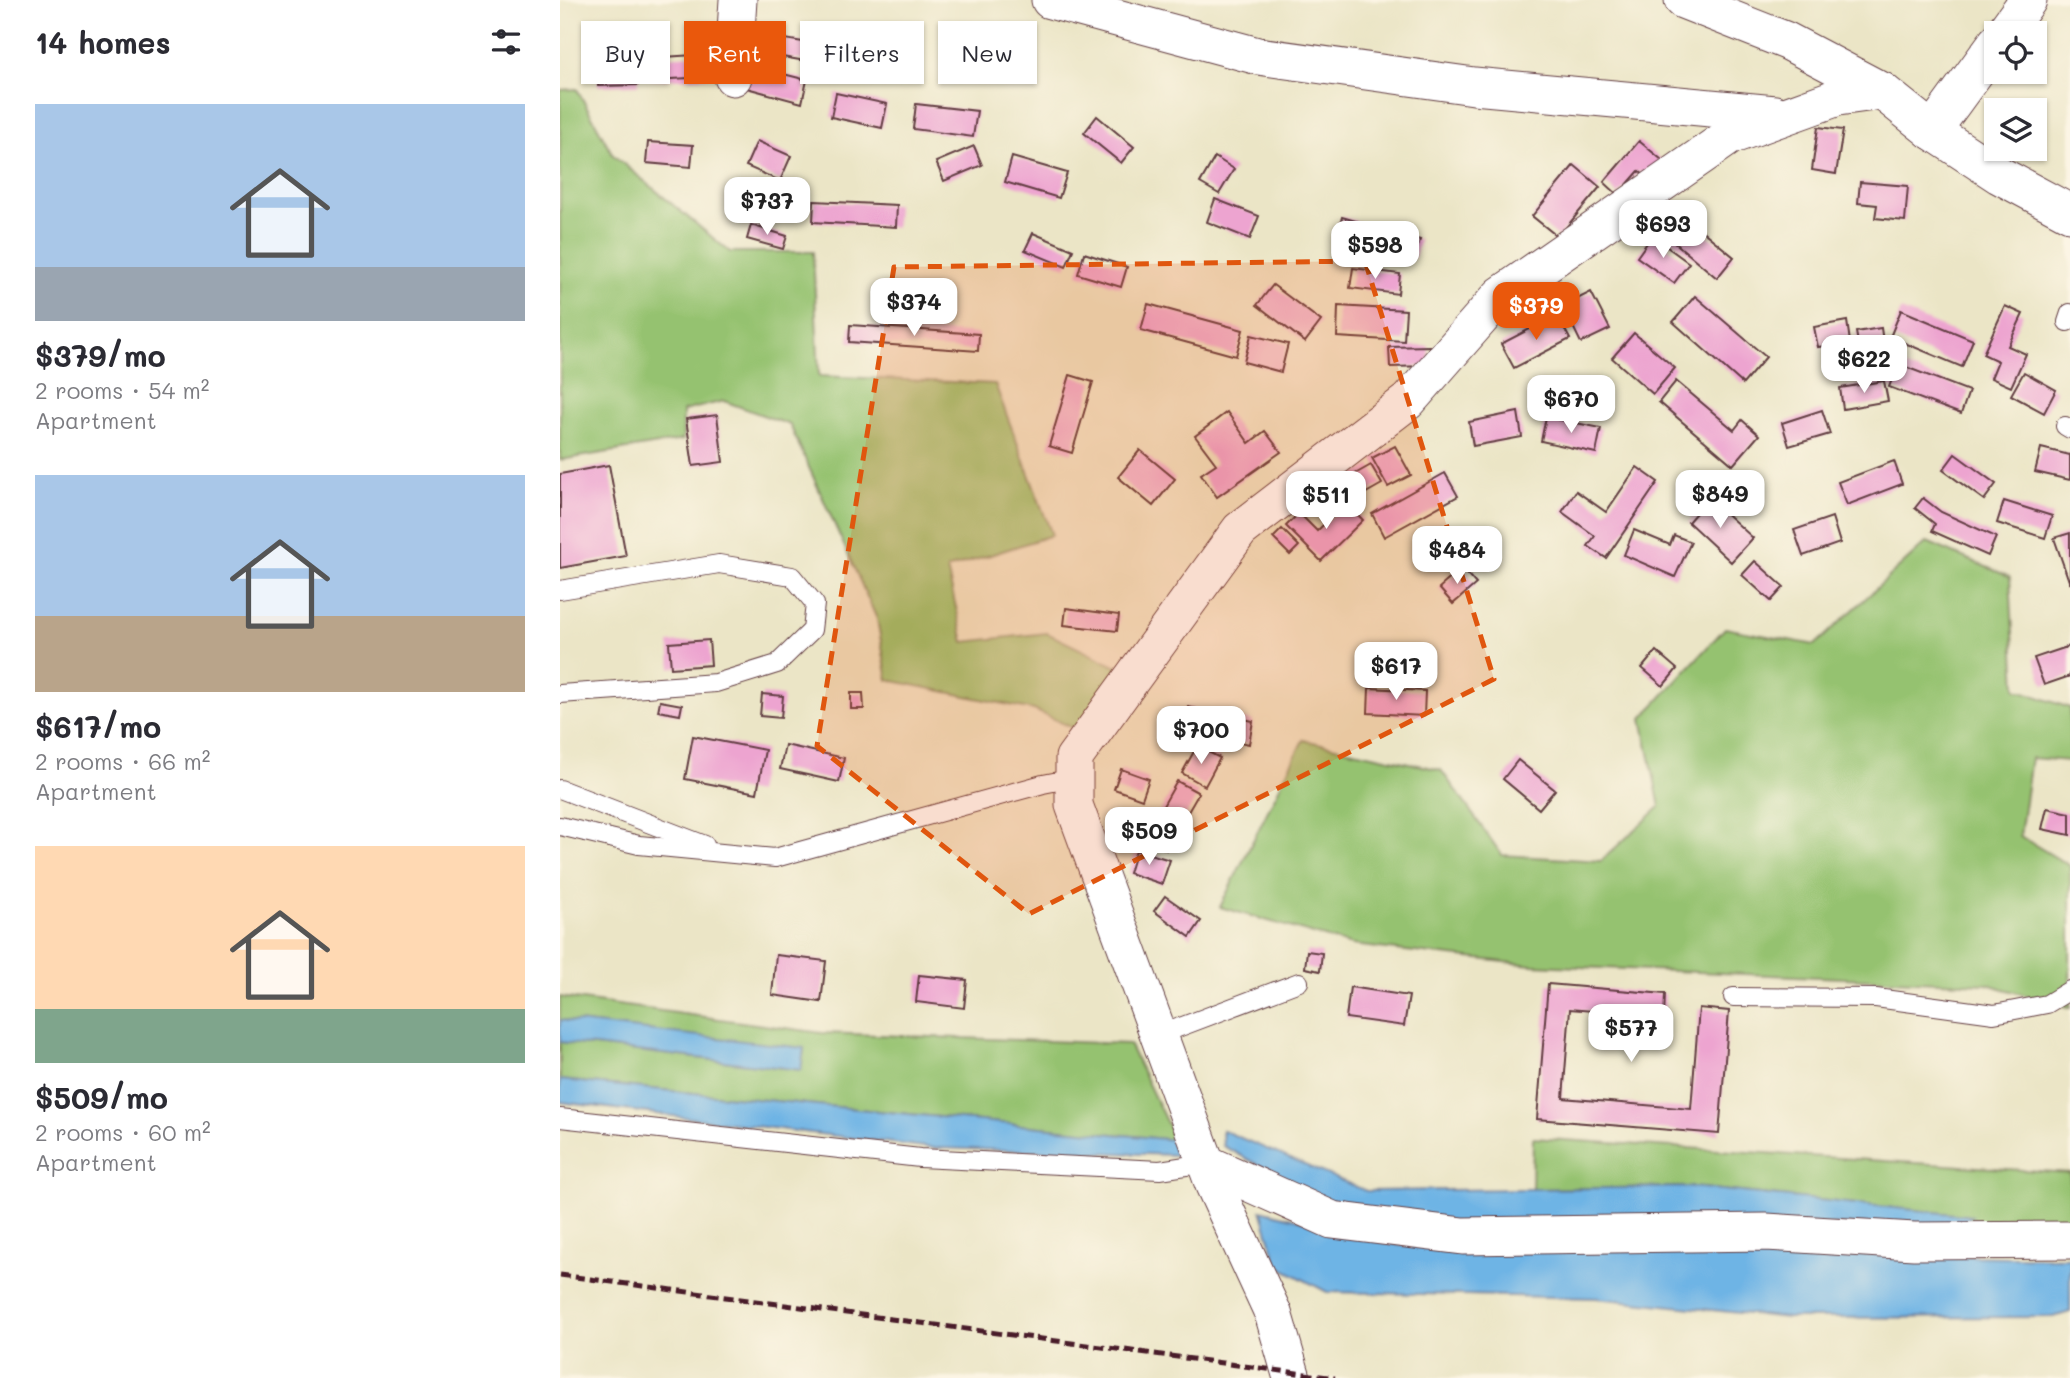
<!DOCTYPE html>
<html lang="en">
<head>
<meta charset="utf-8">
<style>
	body { margin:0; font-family:Mali,sans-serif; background:#f7f7f7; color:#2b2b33; height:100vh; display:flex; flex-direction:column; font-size:26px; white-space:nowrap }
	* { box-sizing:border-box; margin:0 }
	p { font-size:23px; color:#7c7c81 }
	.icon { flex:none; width:38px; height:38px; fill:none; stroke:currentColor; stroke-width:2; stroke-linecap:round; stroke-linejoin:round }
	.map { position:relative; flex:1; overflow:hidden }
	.details { display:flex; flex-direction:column; background:#fff; width:560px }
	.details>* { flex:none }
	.banner { position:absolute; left:21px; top:21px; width:665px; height:63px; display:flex; gap:14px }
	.fabs { position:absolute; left:1424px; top:21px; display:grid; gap:14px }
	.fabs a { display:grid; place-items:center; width:63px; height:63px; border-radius:0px; background:#fff; box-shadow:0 2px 5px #0004; font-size:35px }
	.price { position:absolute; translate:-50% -60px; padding:0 16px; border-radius:14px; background:#fff; color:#222; font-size:23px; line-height:46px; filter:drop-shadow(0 2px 4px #0008) }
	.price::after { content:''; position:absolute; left:50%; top:42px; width:21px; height:16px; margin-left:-10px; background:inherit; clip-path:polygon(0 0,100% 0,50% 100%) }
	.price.on { background:#ea580c; color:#fff }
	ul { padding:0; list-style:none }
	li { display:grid; align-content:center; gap:14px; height:371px; padding:0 35px }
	li span { display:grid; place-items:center; height:217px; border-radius:0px; color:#555 }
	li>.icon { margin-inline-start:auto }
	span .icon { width:126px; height:126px; fill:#fffc; stroke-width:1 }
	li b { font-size:30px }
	h2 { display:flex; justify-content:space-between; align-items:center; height:84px; padding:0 35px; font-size:30px }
	.tag { padding:0 24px; border-radius:0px; background:#fff; box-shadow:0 2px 5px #0004; font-size:24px; line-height:63px }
	.tag.on { background:#ea580c; color:#fff }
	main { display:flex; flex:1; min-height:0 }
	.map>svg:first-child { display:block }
	.green { fill:#95c270; stroke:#70704e; stroke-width:2 }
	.water { fill:#6eb4e5; stroke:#5c6a88; stroke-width:2 }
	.building { fill:#eda4d0 }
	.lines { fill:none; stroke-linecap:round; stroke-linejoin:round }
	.lane-casing { stroke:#623d42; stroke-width:20 }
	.street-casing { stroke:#623d42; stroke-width:39 }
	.lane { stroke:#fff; stroke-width:18 }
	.street { stroke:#fff; stroke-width:37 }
	.rail { stroke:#4a1f2b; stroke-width:5; stroke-dasharray:10 5; stroke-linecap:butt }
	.marked { fill:#e0560e; fill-opacity:0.2; stroke:#e0560e; stroke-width:5; stroke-dasharray:14 9; stroke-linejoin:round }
</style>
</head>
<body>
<main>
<section class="details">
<h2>14 homes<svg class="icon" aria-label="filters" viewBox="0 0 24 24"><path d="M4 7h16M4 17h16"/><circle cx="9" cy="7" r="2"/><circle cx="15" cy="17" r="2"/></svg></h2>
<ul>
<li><span style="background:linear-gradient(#a9c7e8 75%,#9aa5b1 0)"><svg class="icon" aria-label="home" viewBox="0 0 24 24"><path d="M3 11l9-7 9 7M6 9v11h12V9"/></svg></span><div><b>$379/mo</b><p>2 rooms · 54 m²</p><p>Apartment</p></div></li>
<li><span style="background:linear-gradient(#a9c7e8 65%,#b9a48a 0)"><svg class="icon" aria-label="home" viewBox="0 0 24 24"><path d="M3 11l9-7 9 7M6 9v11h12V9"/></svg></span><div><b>$617/mo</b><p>2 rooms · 66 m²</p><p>Apartment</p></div></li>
<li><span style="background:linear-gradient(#ffd9b3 75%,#7fa58c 0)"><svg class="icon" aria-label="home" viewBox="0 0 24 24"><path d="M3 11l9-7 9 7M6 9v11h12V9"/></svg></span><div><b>$509/mo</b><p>2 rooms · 60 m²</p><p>Apartment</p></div></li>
</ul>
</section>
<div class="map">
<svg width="1510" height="1378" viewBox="0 0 1510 1378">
	<rect width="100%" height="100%" fill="#fcf5e5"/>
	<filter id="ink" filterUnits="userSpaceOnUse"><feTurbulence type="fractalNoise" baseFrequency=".0143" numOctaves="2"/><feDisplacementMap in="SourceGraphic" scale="14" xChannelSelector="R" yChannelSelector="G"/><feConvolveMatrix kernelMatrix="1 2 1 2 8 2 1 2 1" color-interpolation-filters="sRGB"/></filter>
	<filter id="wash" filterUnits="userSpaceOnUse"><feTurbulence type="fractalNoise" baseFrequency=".00686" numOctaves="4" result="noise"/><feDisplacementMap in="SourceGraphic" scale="28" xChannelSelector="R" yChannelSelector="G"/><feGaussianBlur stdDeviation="1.57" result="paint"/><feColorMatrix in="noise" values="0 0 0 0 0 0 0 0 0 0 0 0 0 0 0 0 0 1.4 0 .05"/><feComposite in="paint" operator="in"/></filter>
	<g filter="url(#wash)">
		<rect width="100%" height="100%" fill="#ebe5c6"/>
		<g class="green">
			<polygon points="17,89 53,155 170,252 253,252 259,376 435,384 492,535 387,569 404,642 487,633 559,668 515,729 474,710 328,680 317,619 230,425 164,401 123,411 123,440 0,460 0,90"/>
			<polygon points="1367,542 1450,577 1456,689 1510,708 1510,761 1471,758 1460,836 1510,866 1510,1008 1427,984 972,965 792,945 660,907 743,740 881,770 942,855 1041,861 1100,807 1082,718 1165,628 1255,645"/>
			<polygon points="0,997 262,1033 569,1044 615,1140 0,1080 0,1042 241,1070 244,1049 0,1020"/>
			<polygon points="973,1138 1510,1173 1510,1227 1402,1225 1411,1216 1133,1187 972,1189"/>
		</g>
		<g class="water">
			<polygon points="0,1020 244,1048 241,1070 0,1042"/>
			<polygon points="0,1080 615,1140 618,1155 373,1148 0,1102"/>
			<polygon points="662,1130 806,1191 1133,1187 1412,1216 1402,1225 905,1224 783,1211 663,1146"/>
			<polygon points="701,1210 838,1245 1510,1258 1510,1312 1494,1317 1228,1318 1036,1298 767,1292 718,1266"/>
		</g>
		<g id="blocks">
			<g class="building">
				<polygon points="213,37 255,44 252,62 210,55"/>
				<polygon points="149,54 150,77 91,80 89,58"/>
				<polygon points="78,65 78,85 38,86 38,66"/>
				<polygon points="188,65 247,80 242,103 183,87"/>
				<polygon points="276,93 327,104 322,128 271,117"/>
				<polygon points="356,104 417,111 413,137 353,129"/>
				<polygon points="537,116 574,147 561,163 524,133"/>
				<polygon points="1258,127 1283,130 1276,174 1252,170"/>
				<polygon points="197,141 231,156 220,181 186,166"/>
				<polygon points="1079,141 1108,165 1093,183 1079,171 1058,195 1044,182"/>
				<polygon points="88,142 133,145 131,167 86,163"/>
				<polygon points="414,146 422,165 384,181 376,162"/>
				<polygon points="452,157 507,173 499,198 445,182"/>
				<polygon points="655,157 674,169 659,194 640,183"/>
				<polygon points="1014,165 1040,187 998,237 972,216"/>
				<polygon points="1300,182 1348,186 1345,221 1315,218 1317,205 1298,203"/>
				<polygon points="655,199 699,216 690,239 647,222"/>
				<polygon points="254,201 337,205 336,227 253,222"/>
				<polygon points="1124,216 1174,257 1157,278 1107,236"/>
				<polygon points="782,217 860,240 854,258 777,235"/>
				<polygon points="191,225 227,236 223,249 187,239"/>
				<polygon points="473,233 513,250 506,267 465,250"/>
				<polygon points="1092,236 1129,263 1114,283 1077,257"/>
				<polygon points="524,253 567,267 561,287 518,274"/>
				<polygon points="793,268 840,274 838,294 790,288"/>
				<polygon points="713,285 761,321 745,342 697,305"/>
				<polygon points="1031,292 1050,329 1021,343 1003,306"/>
				<polygon points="1135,296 1206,357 1183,384 1113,322"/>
				<polygon points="588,304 683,330 676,356 581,330"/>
				<polygon points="778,306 846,310 844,341 777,337"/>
				<polygon points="1445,306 1463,314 1448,346 1466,354 1451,387 1431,378 1438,361 1423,354"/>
				<polygon points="1341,310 1413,340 1402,367 1330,337"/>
				<polygon points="997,315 1010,339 954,368 941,344"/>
				<polygon points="1287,321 1290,342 1258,347 1254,327"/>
				<polygon points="290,325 419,334 418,351 289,342"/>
				<polygon points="1321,328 1324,349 1300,353 1296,332"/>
				<polygon points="1074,333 1115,368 1093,394 1052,358"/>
				<polygon points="691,335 728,344 721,372 684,362"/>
				<polygon points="869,346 869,366 830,367 829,347"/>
				<polygon points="1338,364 1409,391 1401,414 1329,387"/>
				<polygon points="1464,372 1496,390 1484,413 1451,395"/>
				<polygon points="510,375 533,382 512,453 489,446"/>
				<polygon points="1116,381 1174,430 1182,420 1199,435 1173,465 1099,402"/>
				<polygon points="1324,381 1328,401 1283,409 1280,388"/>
				<polygon points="1262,410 1270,434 1229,446 1222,423"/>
				<polygon points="667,412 689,443 705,431 721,452 657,497 641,474 656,464 635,436"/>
				<polygon points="958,412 962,437 913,446 909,422"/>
				<polygon points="157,415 163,462 133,466 126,419"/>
				<polygon points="986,417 1041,428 1036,453 981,441"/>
				<polygon points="835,446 851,475 828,487 812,458"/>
				<polygon points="1481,448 1510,455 1510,480 1475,472"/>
				<polygon points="580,450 615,479 593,506 558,477"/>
				<polygon points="1395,454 1436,484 1424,500 1383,470"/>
				<polygon points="1334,461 1342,484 1287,505 1278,482"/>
				<polygon points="49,465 66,556 0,568 0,474"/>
				<polygon points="811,465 822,484 799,497 788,478"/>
				<polygon points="1077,467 1098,482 1046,558 1028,546 1035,536 1002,512 1016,491 1046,512"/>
				<polygon points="885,473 898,496 824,537 812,514"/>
				<polygon points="1149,498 1193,538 1171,562 1128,522"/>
				<polygon points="1363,498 1381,512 1436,537 1428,556 1372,531 1375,524 1355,508"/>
				<polygon points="1444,501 1492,516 1485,538 1437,523"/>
				<polygon points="786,503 803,520 761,561 726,526 739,513 757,531"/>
				<polygon points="1272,517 1280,543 1243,556 1234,530"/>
				<polygon points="722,529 739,546 730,555 713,538"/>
				<polygon points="1074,530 1110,545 1114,535 1131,542 1115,577 1064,555"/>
				<polygon points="1510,533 1510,584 1494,538"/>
				<polygon points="1195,561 1224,587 1211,601 1182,575"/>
				<polygon points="902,568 916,584 893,604 879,588"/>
				<polygon points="506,608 559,615 557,631 504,625"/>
				<polygon points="149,640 151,665 111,668 109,643"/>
				<polygon points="1510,646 1510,676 1484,685 1474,658"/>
				<polygon points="1096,651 1117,669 1103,686 1082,668"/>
				<polygon points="809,688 865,691 864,716 808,713"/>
				<polygon points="291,693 303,693 304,709 291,709"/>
				<polygon points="202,694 223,696 221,718 200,716"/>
				<polygon points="100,701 122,705 120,715 98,711"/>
				<polygon points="628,707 693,721 689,744 623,729"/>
				<polygon points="133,736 205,750 197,793 125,779"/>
				<polygon points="225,745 284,758 279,782 220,769"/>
				<polygon points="637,746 660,758 645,786 622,773"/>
				<polygon points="958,760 995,790 979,809 943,779"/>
				<polygon points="561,769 589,779 582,799 554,789"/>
				<polygon points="617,781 639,793 606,850 585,838"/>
				<polygon points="1487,808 1510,813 1510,835 1482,829"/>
				<polygon points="576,850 610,860 602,884 569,873"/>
				<polygon points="605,896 641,921 630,937 594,911"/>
				<polygon points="747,951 762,953 760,971 745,968"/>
				<polygon points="216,955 266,961 261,1002 212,995"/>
				<polygon points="359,975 407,980 404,1008 356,1002"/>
				<polygon points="988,984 1105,994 1104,1017 1010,1009 1003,1098 1131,1109 1139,1008 1169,1011 1159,1134 977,1119"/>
				<polygon points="790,987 849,996 844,1026 786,1018"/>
			</g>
		</g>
	</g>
	<g filter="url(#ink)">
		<use href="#blocks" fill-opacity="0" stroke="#623d42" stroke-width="2"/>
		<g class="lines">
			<g class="lane-casing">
				<g id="lane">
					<polyline points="1507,322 1510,313"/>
					<polyline points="1505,426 1510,429"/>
					<polyline points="0,590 159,564 232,576 255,604 252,630 217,664 156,683 0,694"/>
					<polyline points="0,789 145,845"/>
					<polyline points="0,826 79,845 215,858 483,784 514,778"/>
					<polyline points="1173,997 1316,998 1434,1014 1487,1004 1510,990"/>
					<polyline points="599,1035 739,982"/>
					<polyline points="0,1118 360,1158 600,1170 645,1163"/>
				</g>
			</g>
			<g class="street-casing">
				<g id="street">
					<polyline points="490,0 698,56 914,86 1215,114"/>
					<polyline points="1123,0 1227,41 1322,91 1372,131 1439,175 1510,213"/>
					<polyline points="1444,33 1468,0"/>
					<polyline points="173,77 178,0"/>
					<polyline points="1372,131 1437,42"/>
					<polyline points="645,1163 772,1220 903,1236 1206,1232 1354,1241 1510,1240"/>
					<polyline points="732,1378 713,1313 654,1185 514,805 514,758 680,530 848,401 941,295 1170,136 1278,97 1322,91"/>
				</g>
			</g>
			<use href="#lane" class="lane"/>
			<use href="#street" class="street"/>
			<polyline class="rail" points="0,1275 775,1378"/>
		</g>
	</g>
	<path class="marked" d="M805,261L934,679L469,914L257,746L334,267Z"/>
</svg>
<div class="fabs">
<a><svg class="icon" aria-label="locate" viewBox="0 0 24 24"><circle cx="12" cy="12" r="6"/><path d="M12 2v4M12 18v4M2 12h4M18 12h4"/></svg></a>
<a><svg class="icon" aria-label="layers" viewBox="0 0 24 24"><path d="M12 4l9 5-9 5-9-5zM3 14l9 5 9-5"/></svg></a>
</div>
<b class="price" style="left:207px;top:237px">$737</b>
<b class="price" style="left:1103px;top:260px">$693</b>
<b class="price" style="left:815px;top:281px">$598</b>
<b class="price" style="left:354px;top:338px">$374</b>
<b class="price on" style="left:976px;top:342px">$379</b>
<b class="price" style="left:1304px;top:395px">$622</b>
<b class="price" style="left:1011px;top:435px">$670</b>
<b class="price" style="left:1160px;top:530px">$849</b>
<b class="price" style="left:766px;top:531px">$511</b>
<b class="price" style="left:897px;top:586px">$484</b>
<b class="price" style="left:836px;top:702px">$617</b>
<b class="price" style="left:641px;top:766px">$700</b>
<b class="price" style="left:589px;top:867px">$509</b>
<b class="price" style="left:1071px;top:1064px">$577</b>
<div class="banner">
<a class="tag">Buy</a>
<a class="tag on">Rent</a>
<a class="tag">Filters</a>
<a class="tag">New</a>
</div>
</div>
</main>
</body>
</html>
